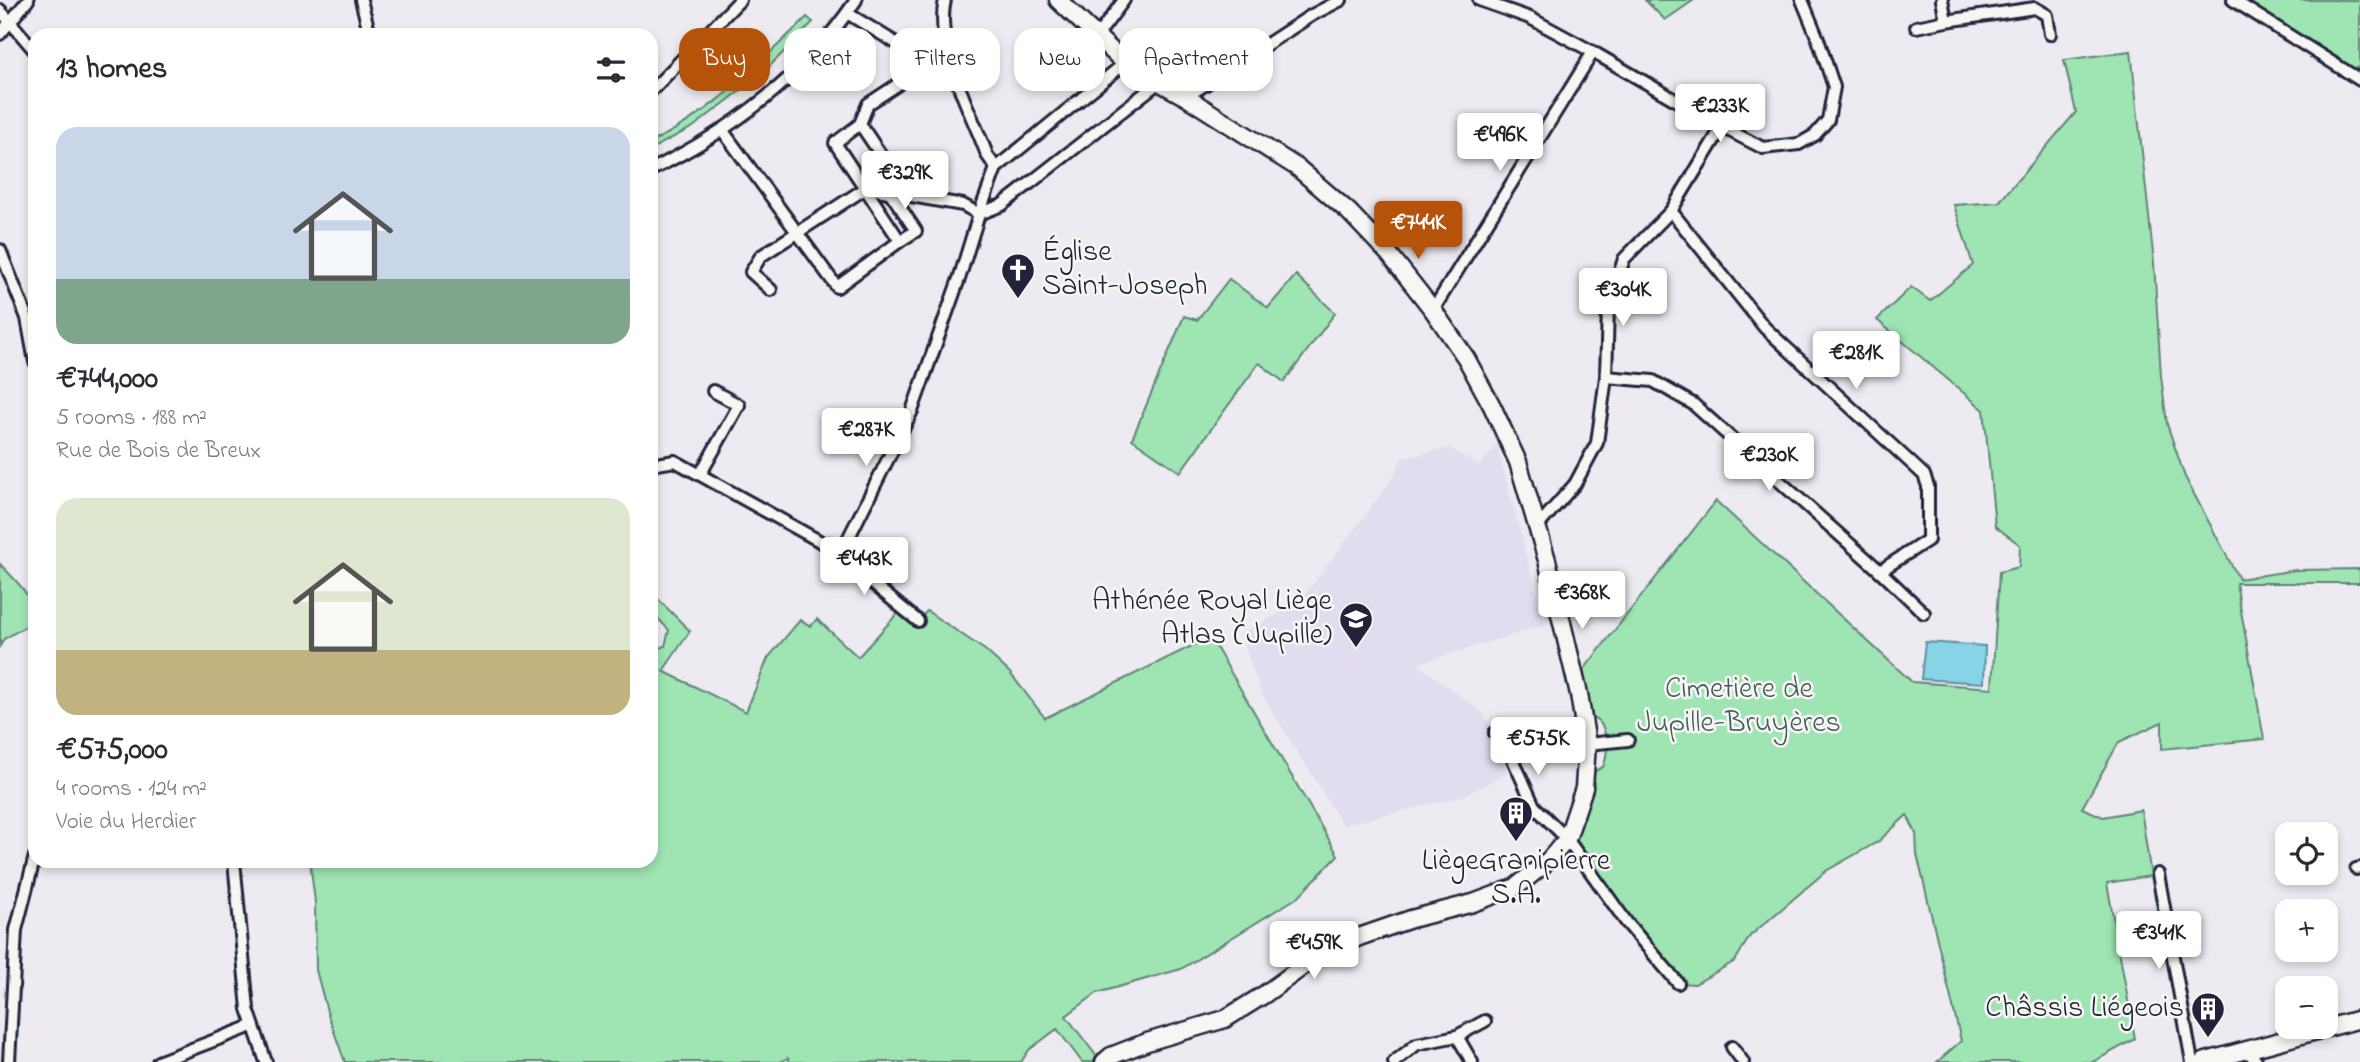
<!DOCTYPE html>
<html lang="en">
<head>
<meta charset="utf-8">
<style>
	body { margin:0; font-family:"Indie Flower",sans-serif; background:#f2f2f3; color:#2b2b33; height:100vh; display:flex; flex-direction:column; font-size:26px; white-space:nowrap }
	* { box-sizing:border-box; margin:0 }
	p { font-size:23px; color:#7c7c81 }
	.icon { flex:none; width:38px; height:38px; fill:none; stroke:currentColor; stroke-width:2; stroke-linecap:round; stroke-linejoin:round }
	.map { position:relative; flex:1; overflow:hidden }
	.panel { position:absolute; left:28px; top:28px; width:630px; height:840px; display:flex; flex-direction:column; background:#fff; border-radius:21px; box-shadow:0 4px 10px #0003 }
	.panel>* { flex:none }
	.hud { position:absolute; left:679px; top:28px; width:665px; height:63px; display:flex; gap:14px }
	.controls { position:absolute; left:2275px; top:822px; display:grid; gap:14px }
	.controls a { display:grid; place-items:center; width:63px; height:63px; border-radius:14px; background:#fff; box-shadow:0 4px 10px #0003; font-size:35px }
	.price { position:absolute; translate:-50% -60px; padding:0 16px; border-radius:7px; background:#fff; color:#222; font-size:23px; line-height:46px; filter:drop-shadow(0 2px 4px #0008) }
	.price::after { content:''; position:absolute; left:50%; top:42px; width:21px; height:16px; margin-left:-10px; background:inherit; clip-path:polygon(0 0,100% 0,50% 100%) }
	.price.current { background:#b45309; color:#fff }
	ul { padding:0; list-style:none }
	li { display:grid; align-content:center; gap:14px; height:371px; padding:0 28px }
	li span { display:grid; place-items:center; height:217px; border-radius:21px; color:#555 }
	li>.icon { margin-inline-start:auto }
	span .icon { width:126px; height:126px; fill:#fffc; stroke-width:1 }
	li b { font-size:30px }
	h2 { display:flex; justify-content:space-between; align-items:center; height:84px; padding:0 28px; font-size:30px }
	.chip { padding:0 24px; border-radius:21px; background:#fff; box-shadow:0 4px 10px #0003; font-size:24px; line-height:63px }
	.chip.current { background:#b45309; color:#fff }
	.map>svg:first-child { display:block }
	.built { fill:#e2dcef }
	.green { fill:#9ee5b3; stroke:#608477; stroke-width:2 }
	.water { fill:#87d4e6; stroke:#5f8da2; stroke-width:2 }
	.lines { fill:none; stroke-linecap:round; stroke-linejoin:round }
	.street-casing { stroke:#22223b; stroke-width:16 }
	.secondary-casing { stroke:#22223b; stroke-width:21 }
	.street { stroke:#f6f6f2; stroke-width:10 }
	.secondary { stroke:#f6f6f2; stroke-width:16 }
	.labels { text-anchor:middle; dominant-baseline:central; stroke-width:5; stroke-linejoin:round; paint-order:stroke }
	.poi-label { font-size:30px; fill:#22223b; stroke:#f6f6f2; text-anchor:end }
	.park-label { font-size:30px; fill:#475c5f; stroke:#f6f6f2 }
</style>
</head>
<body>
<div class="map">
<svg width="2360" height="1062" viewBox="0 0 2360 1062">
	<rect width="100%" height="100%" fill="#edeaf1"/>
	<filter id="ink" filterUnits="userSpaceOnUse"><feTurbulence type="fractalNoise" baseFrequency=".0143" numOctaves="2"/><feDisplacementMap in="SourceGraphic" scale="14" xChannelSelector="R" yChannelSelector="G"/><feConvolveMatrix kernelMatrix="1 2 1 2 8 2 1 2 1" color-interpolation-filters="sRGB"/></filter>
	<g filter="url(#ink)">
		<polygon class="built" points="1497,445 1545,625 1417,664 1484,714 1508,773 1461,797 1343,825 1261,693 1240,634 1298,604 1391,481 1402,458 1449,448 1479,466"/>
		<g class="green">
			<polygon points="1645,0 1694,0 1665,20"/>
			<polygon points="2244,0 2360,0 2360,67 2355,69"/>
			<path d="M807,17L813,22L761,75L693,127L651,149V142C712,114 759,63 807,17Z"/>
			<path d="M2131,51L2154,263L2161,376L2167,424L2185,477L2239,579L2296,570L2360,569V583H2236L2264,739L2162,749V722L2119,742L2082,808L2103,817L2141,810L2151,876L2107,883L2135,1039L2093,1062H1937L1961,1041L1917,854L1916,833L1907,815L1879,841L1826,871L1750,936L1735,961L1695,984L1678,983C1644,935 1608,890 1575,842L1595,771L1603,767C1609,753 1609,723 1592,717L1582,672L1716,501L1912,682L1992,688L1999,572L2019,567L2020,545L1995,526L1984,410L1877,320L1911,287L1930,301L1973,265L1954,205L1999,202L2076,112L2064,60Z"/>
			<polygon points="1296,275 1335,313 1284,382 1259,363 1180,472 1132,439 1184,316 1197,320 1229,279 1268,308"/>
			<path d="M0,564C16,581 35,597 35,621L4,639L0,646Z"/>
			<polygon points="651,592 690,631 663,671 746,712 768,658 800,620 811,626 817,619 858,657 899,612 913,625 927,611 985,650 1010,673 1045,718 1210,637 1338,855 1298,897 1181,969 1097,993 1066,1016 1098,1058 1093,1062 1082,1062 1057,1029 1029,1050 1021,1062 790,1062 788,1058 780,1062 345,1062 328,1015 316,970 315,902 310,861 651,861 651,651 665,646 669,630 651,611"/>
		</g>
		<polygon class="water" points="1925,642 1985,646 1984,683 1921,679"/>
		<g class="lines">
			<g class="street-casing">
				<g id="street">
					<polyline points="361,0 370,35"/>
					<path d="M945,0C934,48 971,110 987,155L996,168"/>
					<polyline points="1479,0 1530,18 1593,52 1722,127 1763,148 1799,144 1815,135 1828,120 1834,87 1818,39 1802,0"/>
					<polyline points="1942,0 1946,21 2035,8 2047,15 2050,34"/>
					<polyline points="2233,0 2360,80"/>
					<polyline points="0,10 35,51"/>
					<polyline points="847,13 927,62 951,63"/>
					<polyline points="1916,27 1946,21"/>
					<polyline points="0,34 28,0"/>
					<polyline points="1097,36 1124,0"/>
					<polyline points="651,91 740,0"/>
					<polyline points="1186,97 1312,15 1341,0"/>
					<polyline points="860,124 908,195"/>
					<polyline points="723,131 837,287 900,241"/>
					<path d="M651,170C731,131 806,75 856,0"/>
					<polyline points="890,192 916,231 900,241 835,143 860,124 868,104 897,85 927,62"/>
					<polyline points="1671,211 1765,328 1924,475 1928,486 1928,540 1880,571"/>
					<polyline points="979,214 1002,205 1158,83"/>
					<polyline points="0,250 27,318 35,362"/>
					<polyline points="771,290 751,272 761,256 866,188 963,205 979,214"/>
					<polyline points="1433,310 1593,52"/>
					<polyline points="1606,377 1653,381 1693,404 1880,571 1924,613"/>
					<polyline points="651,465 675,461 823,543 845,545 912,411 960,276 979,214 996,168 1125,63"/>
					<polyline points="701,473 739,405 713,391"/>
					<polyline points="1538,526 1575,484 1597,443 1606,377 1608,308 1624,259 1671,211 1722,127"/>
					<polyline points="845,545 866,578 918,621"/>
					<polyline points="1495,733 1506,744 1534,806 1567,839 1627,923 1678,983"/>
					<polyline points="1587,744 1628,740"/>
					<polyline points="234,861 248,1009 266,1062"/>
					<polyline points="2356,869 2360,868"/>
					<polyline points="2158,874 2192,1062"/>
					<polyline points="1457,1036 1472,1062"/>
					<polyline points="1732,1047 1743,1062"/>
					<polyline points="2246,1049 2257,1062"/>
					<polyline points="9,1062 16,930 35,856"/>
					<polyline points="158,1062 252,1026"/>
					<polyline points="1394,1062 1417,1044 1457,1036 1485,1021"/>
				</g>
			</g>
			<g class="secondary-casing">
				<g id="secondary">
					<polyline points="1058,0 1125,63 1186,97 1298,168 1349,212 1389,254 1433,310 1466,358 1492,406 1518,462 1547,560 1579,694 1587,744 1584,788 1567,839 1549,860 1516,887 1473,903 1411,919 1359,937 1313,959 1265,994 1225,1019 1147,1042 1111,1056 1104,1062"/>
					<polyline points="2203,1062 2360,1019"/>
				</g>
			</g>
			<use href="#street" class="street"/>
			<use href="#secondary" class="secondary"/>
		</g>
	</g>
	<defs>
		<g id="church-pin" transform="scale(1.75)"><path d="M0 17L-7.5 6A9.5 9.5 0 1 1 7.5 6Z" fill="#22223b" stroke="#f6f6f2"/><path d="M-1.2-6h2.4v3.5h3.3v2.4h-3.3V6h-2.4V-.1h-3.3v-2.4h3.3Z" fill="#fff"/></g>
		<g id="school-pin" transform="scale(1.75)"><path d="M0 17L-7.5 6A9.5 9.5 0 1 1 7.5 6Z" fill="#22223b" stroke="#f6f6f2"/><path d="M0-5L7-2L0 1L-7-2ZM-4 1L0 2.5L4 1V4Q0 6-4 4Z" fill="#fff"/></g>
		<g id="building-pin" transform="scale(1.75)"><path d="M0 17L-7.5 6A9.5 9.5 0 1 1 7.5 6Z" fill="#22223b" stroke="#f6f6f2"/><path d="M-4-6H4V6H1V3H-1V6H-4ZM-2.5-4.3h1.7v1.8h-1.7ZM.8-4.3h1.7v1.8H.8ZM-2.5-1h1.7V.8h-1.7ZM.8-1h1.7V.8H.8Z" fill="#fff"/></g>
	</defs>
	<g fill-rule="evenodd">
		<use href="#church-pin" x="1018" y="270"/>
		<use href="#school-pin" x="1356" y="619"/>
		<use href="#building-pin" x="1516" y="813"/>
		<use href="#building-pin" x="2208" y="1009"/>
	</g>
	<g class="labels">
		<g class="poi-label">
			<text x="1042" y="253" text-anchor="start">Église<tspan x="1042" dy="34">Saint-Joseph</tspan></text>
			<text x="1332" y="602">Athénée Royal Liège<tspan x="1332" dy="34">Atlas (Jupille)</tspan></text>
			<text x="1516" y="862" text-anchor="middle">LiègeGranipierre<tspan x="1516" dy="34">S.A.</tspan></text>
			<text x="2184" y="1009">Châssis Liégeois</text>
		</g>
		<g class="park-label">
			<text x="1739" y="690">Cimetière de<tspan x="1739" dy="34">Jupille-Bruyères</tspan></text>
		</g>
	</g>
</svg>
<div class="controls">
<a><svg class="icon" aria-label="locate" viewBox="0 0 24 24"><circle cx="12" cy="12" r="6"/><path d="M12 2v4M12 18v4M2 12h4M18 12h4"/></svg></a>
<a>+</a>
<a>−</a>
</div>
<b class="price" style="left:1720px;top:144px">€233K</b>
<b class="price" style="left:1500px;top:173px">€496K</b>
<b class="price" style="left:905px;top:211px">€329K</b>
<b class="price current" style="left:1418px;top:261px">€744K</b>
<b class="price" style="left:1623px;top:328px">€304K</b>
<b class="price" style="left:1856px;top:391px">€281K</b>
<b class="price" style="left:866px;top:468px">€287K</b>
<b class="price" style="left:1769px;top:493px">€230K</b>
<b class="price" style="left:864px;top:597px">€443K</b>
<b class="price" style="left:1582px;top:631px">€368K</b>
<b class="price" style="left:1538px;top:777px">€575K</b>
<b class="price" style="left:2159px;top:971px">€341K</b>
<b class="price" style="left:1314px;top:981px">€459K</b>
<div class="hud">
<a class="chip current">Buy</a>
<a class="chip">Rent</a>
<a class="chip">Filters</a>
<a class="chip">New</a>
<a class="chip">Apartment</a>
</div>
<section class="panel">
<h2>13 homes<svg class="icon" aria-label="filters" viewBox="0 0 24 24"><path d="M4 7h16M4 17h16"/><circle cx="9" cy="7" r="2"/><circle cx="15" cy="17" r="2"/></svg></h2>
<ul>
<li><span style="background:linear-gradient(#c9d6e8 70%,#7fa58c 0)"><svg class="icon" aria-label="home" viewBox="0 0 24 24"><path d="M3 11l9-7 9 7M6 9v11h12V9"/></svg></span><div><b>€744,000</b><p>5 rooms · 188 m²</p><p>Rue de Bois de Breux</p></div></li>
<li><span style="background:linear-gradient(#dfe7d0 70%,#c2b280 0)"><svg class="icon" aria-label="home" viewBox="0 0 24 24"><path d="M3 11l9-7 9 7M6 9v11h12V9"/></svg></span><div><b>€575,000</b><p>4 rooms · 124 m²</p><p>Voie du Herdier</p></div></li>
</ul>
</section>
</div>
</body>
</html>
